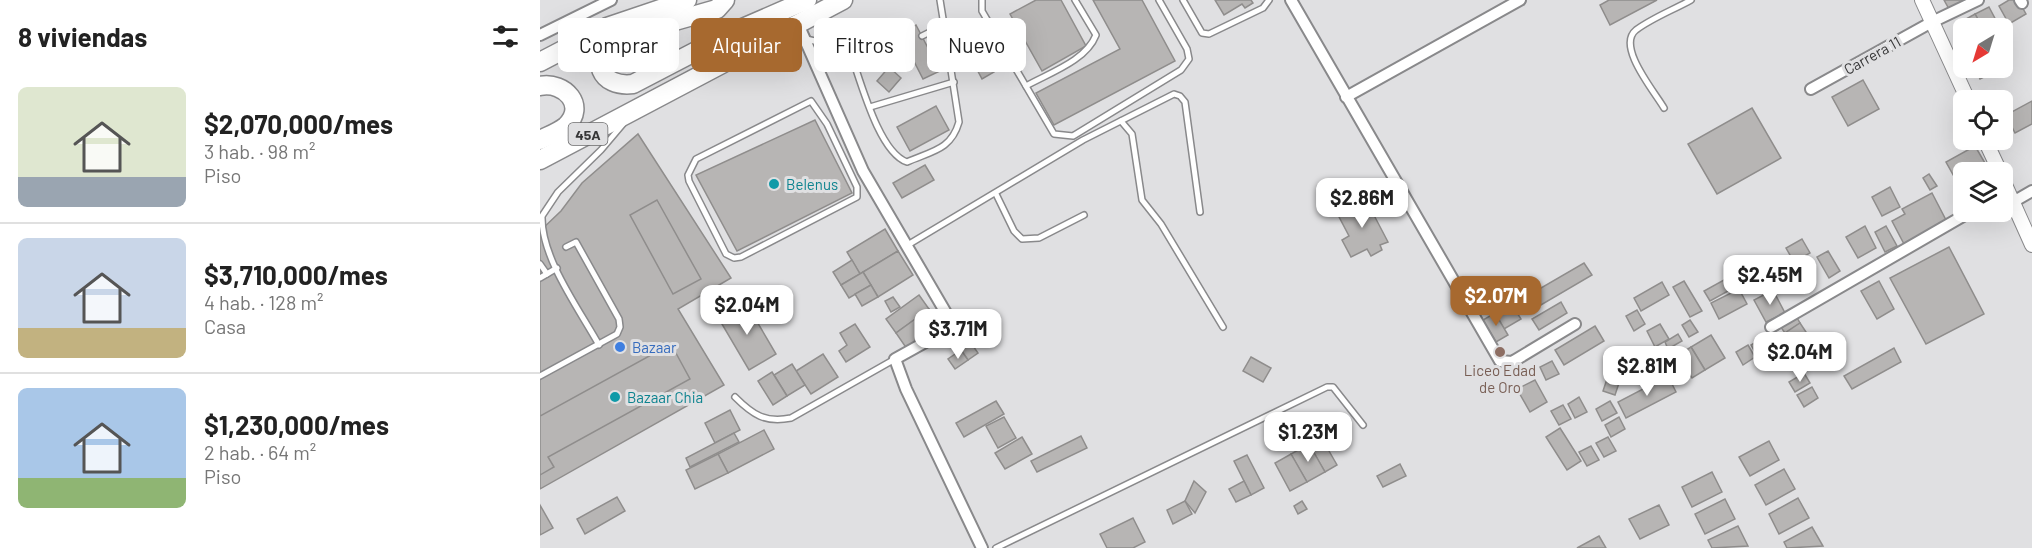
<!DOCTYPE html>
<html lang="es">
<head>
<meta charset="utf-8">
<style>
	body { margin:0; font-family:Barlow,sans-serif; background:#f2f2f2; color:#222; height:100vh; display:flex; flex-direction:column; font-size:22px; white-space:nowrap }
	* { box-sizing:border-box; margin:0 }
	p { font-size:20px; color:#767676 }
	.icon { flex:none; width:33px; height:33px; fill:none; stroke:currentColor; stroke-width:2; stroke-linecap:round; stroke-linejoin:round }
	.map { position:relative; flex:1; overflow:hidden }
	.details { display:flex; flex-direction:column; background:#fff; width:540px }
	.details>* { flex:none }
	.guide { position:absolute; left:18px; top:18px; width:570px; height:54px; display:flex; gap:12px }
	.needle { width:39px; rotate:218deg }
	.buttons { position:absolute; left:1413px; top:18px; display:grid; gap:12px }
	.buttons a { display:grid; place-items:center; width:60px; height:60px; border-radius:9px; background:#fff; box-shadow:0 6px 24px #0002; font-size:30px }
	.price { position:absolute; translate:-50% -51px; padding:0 14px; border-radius:12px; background:#fff; color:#222; font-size:20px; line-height:39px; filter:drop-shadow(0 2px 3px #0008) }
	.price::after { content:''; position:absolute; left:50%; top:36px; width:18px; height:14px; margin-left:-9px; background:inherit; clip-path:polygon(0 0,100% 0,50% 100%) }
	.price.current { background:#a7692f; color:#fff }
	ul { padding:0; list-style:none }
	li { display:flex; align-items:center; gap:18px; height:150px; padding:0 18px }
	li+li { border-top:2px solid #e0e0e0 }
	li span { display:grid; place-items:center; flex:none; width:168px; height:120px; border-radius:9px; color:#555 }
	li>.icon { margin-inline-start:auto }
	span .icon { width:72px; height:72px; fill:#fffc; stroke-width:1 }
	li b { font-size:26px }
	h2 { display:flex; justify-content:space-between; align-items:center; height:72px; padding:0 18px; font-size:26px }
	.tag { padding:0 21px; border-radius:9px; background:#fff; box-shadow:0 6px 24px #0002; font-size:21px; line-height:54px }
	.tag.current { background:#a7692f; color:#fff }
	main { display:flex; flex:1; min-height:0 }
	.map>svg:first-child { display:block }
	.building { fill:#b7b5b4; stroke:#8f8d8c; stroke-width:1.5 }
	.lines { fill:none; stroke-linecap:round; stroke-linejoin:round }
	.service-casing { stroke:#89898b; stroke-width:8 }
	.minor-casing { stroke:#89898b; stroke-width:14 }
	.tertiary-casing { stroke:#89898b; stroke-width:16 }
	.trunk-casing { stroke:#89898b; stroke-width:21 }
	.service { stroke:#fff; stroke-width:5 }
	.minor { stroke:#fff; stroke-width:10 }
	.tertiary { stroke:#fff; stroke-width:14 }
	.trunk { stroke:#fff; stroke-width:18 }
	.culture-dot { fill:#0f9aa8; stroke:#e0e0e2; stroke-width:2 }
	.shop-dot { fill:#3f7fe0; stroke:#e0e0e2; stroke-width:2 }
	.education-dot { fill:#8d6e63; stroke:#e0e0e2; stroke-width:2 }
	.labels { text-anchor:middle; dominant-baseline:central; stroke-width:6; stroke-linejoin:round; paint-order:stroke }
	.shield { fill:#e0e0e2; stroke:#6a6a6b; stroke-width:1.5 }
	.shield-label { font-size:14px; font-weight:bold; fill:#373738 }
	.street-label { font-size:15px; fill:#373738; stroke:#e0e0e2 }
	.culture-label { font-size:15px; fill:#0d838f; stroke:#e0e0e2; text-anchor:start }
	.shop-label { font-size:15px; fill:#366cbe; stroke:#e0e0e2; text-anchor:start }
	.education-label { font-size:15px; fill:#785e54; stroke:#e0e0e2 }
</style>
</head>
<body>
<main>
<section class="details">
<h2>8 viviendas<svg class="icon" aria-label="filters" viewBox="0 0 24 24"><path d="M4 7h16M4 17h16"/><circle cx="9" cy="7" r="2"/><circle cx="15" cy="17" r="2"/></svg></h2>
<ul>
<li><span style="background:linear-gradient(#dfe7d0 75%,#9aa5b1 0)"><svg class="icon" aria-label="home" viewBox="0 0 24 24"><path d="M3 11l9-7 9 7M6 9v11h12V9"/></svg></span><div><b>$2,070,000/mes</b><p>3 hab. · 98 m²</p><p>Piso</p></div></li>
<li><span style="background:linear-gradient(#c9d6e8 75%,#c2b280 0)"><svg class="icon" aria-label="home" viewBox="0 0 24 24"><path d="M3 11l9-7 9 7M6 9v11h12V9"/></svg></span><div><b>$3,710,000/mes</b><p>4 hab. · 128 m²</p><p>Casa</p></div></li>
<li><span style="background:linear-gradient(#a9c7e8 75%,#8fb573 0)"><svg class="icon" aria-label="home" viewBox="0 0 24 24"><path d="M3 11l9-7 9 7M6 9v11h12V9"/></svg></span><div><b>$1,230,000/mes</b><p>2 hab. · 64 m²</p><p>Piso</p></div></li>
</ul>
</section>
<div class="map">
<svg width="1492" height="548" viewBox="0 0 1492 548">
	<rect width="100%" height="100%" fill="#e0e0e2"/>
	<g class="building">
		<polygon points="496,0 521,0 546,46 502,71 470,14"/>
		<polygon points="553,0 602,0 635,61 514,125 496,93 580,49"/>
		<polygon points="675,0 711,0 713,3 705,8 702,4 684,15"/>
		<polygon points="1069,0 1117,0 1070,25 1060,5"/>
		<polygon points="1404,0 1425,0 1409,9"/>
		<polygon points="1469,0 1478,0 1486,14 1469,24 1459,6"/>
		<polygon points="1449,7 1459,26 1455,28 1443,28 1435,14"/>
		<polygon points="1435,14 1443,28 1432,28 1426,19"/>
		<polygon points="1426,19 1432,28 1424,28 1424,39 1416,25"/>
		<polygon points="376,25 400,71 383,79 360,34"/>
		<polygon points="443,52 454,72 442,79 431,58"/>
		<polygon points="1424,60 1424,68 1439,68 1440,70 1427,76 1420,62"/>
		<polygon points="349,67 361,78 349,92 337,81"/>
		<polygon points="1445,68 1462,68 1440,79 1437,72"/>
		<polygon points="1323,80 1339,109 1308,126 1292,97"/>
		<polygon points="1492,101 1492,124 1475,133 1466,115"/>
		<polygon points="396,106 409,130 370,151 357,127"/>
		<polygon points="1212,108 1241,158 1177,194 1148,144"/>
		<polygon points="275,120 312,193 197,251 156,175"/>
		<polygon points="98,134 191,278 138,309 184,385 0,489 0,231 21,211 42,183"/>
		<polygon points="1435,146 1445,163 1429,172 1424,172 1424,176 1416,180 1406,162"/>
		<polygon points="385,165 394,180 362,198 353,183"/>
		<polygon points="1389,174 1397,186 1390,190 1383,178"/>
		<polygon points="1350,187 1360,207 1342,216 1332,197"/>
		<polygon points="1392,193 1407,222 1364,244 1352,221 1365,214 1362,209"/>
		<polygon points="825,198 848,242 840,245 842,250 831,256 827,249 811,257 802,240 809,236 797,213"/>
		<polygon points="117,200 161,279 133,294 90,215"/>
		<polygon points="1325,226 1336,248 1318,258 1306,237"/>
		<polygon points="1346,226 1357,246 1345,252 1335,232"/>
		<polygon points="345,229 358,251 320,274 307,252"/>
		<polygon points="1262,239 1270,253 1254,262 1246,248"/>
		<polygon points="1409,247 1444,314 1386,344 1350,278"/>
		<polygon points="358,251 373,275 338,297 323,272"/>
		<polygon points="1288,251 1300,271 1289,278 1277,257"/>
		<polygon points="312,260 320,274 301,285 293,272"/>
		<polygon points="1044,263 1052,275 989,312 982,299"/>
		<polygon points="323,272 331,285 309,298 301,285"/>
		<polygon points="1193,275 1199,285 1170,301 1164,291"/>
		<polygon points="1144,281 1162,311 1150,317 1133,287"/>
		<polygon points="1339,281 1354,309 1337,319 1321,291"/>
		<polygon points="1122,282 1129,295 1101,311 1094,298"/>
		<polygon points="331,285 338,297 322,306 315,294"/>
		<polygon points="1199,289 1207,304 1179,319 1171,303"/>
		<polygon points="1233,290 1245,313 1226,322 1214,300"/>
		<polygon points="379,295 389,309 356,333 346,319"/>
		<polygon points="353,297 360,307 351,312 345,301"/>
		<polygon points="1021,302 1027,313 999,330 992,319"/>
		<polygon points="206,303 236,354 209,370 179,319"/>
		<polygon points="974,308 981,319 964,329 957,317"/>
		<polygon points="389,309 400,325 367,349 356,333"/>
		<polygon points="1097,310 1105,324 1094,331 1086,316"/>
		<polygon points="955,313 968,335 956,342 943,320"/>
		<polygon points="1256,316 1260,323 1245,333 1240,326"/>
		<polygon points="1150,320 1158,332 1149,337 1142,325"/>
		<polygon points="1260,323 1268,335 1252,345 1245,333"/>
		<polygon points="315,324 330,347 306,362 299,351 307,345 300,333"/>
		<polygon points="1120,324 1129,339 1115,347 1107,331"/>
		<polygon points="1055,326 1064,341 1024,365 1015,350"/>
		<polygon points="1138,334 1142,341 1128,349 1125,342"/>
		<polygon points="1171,335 1185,358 1165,370 1151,347"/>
		<polygon points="1226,336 1234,350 1219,359 1211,345"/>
		<polygon points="431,343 438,353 428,360 421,350"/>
		<polygon points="131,344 150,379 8,457 14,467 0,475 0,416"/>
		<polygon points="1208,345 1215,357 1203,365 1196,352"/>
		<polygon points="1151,347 1165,370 1152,378 1138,355"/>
		<polygon points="1354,348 1361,362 1312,389 1304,376"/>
		<polygon points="421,350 428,360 415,369 408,359"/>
		<polygon points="283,354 298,377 271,394 256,371"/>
		<polygon points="1075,355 1087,359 1075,395 1063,391"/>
		<polygon points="711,357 731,368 723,382 703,371"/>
		<polygon points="1012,361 1019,374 1006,380 1000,367"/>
		<polygon points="252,364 265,385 247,396 234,375"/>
		<polygon points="232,372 247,396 233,405 218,381"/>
		<polygon points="1264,373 1270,383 1255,392 1249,382"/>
		<polygon points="1128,376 1136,392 1086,418 1078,402"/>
		<polygon points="995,380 1007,402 990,412 977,389"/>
		<polygon points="1272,387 1278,398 1264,407 1257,395"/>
		<polygon points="1039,397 1047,412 1035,418 1028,404"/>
		<polygon points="456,401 464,414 424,437 416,423"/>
		<polygon points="1070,401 1077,413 1062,421 1056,409"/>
		<polygon points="1023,405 1031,419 1019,425 1011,411"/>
		<polygon points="190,410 200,430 175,443 165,423"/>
		<polygon points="464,417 476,438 458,448 446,426"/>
		<polygon points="1079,417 1085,429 1071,437 1065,425"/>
		<polygon points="1020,428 1041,461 1027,470 1006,437"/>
		<polygon points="224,430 234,449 188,473 178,454"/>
		<polygon points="194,433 199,442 150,467 146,458"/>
		<polygon points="541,436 547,448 497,472 491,461"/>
		<polygon points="482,437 492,454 465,469 455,453"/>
		<polygon points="781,437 797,465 785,472 769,444"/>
		<polygon points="1068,437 1076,451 1064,457 1056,443"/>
		<polygon points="1229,441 1239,460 1210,476 1199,457"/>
		<polygon points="769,444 785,472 767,482 751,454"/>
		<polygon points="1051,446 1059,460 1047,466 1039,452"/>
		<polygon points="178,454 188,473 155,489 146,470"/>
		<polygon points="751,454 767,482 750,491 735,463"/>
		<polygon points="707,455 724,488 711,495 694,461"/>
		<polygon points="860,464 866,476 843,487 837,476"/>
		<polygon points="1244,469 1255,489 1226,505 1215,485"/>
		<polygon points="1172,472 1182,492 1152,507 1142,487"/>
		<polygon points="654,481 666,492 655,513 645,501"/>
		<polygon points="704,481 711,495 696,502 689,489"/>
		<polygon points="77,497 85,511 45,534 37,519"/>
		<polygon points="1258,498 1269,518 1239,534 1229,514"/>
		<polygon points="1185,499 1195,519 1165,534 1155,514"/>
		<polygon points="645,501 652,514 633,524 627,510"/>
		<polygon points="762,501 767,509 758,514 754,506"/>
		<polygon points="0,505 13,528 0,535"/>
		<polygon points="1119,505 1129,525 1100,539 1089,519"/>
		<polygon points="593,518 605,542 593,548 567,548 560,534"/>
		<polygon points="1198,526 1208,546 1172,548 1168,540"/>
		<polygon points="1272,527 1283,546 1247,548 1244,542"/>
		<polygon points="1059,536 1066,548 1037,548"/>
	</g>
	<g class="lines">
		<g class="service-casing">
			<g id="service">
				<polyline points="442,0 442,11 514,134 533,136 641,70 649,59 647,49 619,0"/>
				<polyline points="643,0 662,33 669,34 723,8 729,0"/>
				<polyline points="382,36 404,25 400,0"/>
				<path d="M266,39C303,48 326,53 364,42"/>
				<path d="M309,49C320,78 338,152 367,162C392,151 411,150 419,122L404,25"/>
				<path d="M486,86C509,73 546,61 556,35L535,0"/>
				<polygon points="271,101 287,124 317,187 317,197 201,257 194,258 186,254 149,181 148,175 156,159"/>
				<polyline points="330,107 414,82"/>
				<path d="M1124,108C1114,91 1076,46 1096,30C1112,18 1133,10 1151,0"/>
				<polyline points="581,121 592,134 602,200 621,224 683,327"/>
				<polyline points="456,194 474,231 482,239 499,238 544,215"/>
				<path d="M2,218C2,259 39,309 59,345"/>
				<polyline points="0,219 18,192 61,150 83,124"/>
				<polyline points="366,246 543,140 634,94 640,96 645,102 660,212"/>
				<polyline points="0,264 7,274"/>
				<polyline points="0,278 17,268"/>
				<polyline points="0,376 77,334 80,327 79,319 36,242 26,247"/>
				<path d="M195,397C213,415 225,423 251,418L355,359"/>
				<polyline points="456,548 787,387 793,387 823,425"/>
			</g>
		</g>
		<g class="minor-casing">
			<g id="minor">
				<polyline points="751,0 960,361 972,362 1035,324"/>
				<polyline points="1480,0 1482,3"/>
				<polyline points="258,24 323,171 406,313 407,324 400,334 355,359 366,389 442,548"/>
				<polyline points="0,35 71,0"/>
				<polyline points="1271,89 1392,22 1438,0"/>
				<polyline points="806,97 980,0"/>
				<polyline points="1473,202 1492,191"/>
				<polyline points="1231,327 1430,212"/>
			</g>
		</g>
		<g class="tertiary-casing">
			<g id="tertiary">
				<polyline points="1382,0 1428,100"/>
				<polyline points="1445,140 1460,172"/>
				<polyline points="1462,178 1492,245"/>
			</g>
		</g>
		<g class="trunk-casing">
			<g id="trunk">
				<path d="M185,0L177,9L75,38C48,59 60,88 93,84L189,34L267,0"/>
				<polyline points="0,62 67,27 147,0"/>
				<path d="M0,86C25,81 47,106 26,126C19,132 8,136 0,140"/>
				<polyline points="0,160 303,0"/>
			</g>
		</g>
		<use href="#service" class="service"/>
		<use href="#minor" class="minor"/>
		<use href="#tertiary" class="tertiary"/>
		<use href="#trunk" class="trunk"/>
	</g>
	<g class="culture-dot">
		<circle cx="234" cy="184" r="6"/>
		<circle cx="75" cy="397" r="6"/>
	</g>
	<circle class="shop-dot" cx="80" cy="347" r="6"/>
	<circle class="education-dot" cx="960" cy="352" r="6"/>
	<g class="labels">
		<rect class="shield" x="28.5" y="123" width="39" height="22" rx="4.5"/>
		<g class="shield-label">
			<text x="48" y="134">45A</text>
		</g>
		<g class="street-label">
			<text transform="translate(1332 55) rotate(-29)">Carrera 11</text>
		</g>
		<g class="culture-label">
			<text x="246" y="184">Belenus</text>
			<text x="87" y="397">Bazaar Chia</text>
		</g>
		<g class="shop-label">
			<text x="92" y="347">Bazaar</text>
		</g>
		<g class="education-label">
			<text x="960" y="370">Liceo Edad<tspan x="960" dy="17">de Oro</tspan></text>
		</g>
	</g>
</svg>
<div class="buttons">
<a><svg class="needle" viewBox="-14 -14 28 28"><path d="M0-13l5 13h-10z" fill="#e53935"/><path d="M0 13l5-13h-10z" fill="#767676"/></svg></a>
<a><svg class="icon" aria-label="locate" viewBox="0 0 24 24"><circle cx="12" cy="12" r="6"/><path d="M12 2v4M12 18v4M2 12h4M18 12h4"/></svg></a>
<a><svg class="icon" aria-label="layers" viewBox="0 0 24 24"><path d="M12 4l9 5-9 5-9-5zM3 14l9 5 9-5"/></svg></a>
</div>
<b class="price" style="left:822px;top:229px">$2.86M</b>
<b class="price" style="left:1230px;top:306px">$2.45M</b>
<b class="price current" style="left:956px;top:327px">$2.07M</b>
<b class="price" style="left:207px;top:336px">$2.04M</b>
<b class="price" style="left:418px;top:360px">$3.71M</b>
<b class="price" style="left:1260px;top:383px">$2.04M</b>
<b class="price" style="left:1107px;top:397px">$2.81M</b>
<b class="price" style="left:768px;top:463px">$1.23M</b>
<div class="guide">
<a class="tag">Comprar</a>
<a class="tag current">Alquilar</a>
<a class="tag">Filtros</a>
<a class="tag">Nuevo</a>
</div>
</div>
</main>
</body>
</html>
